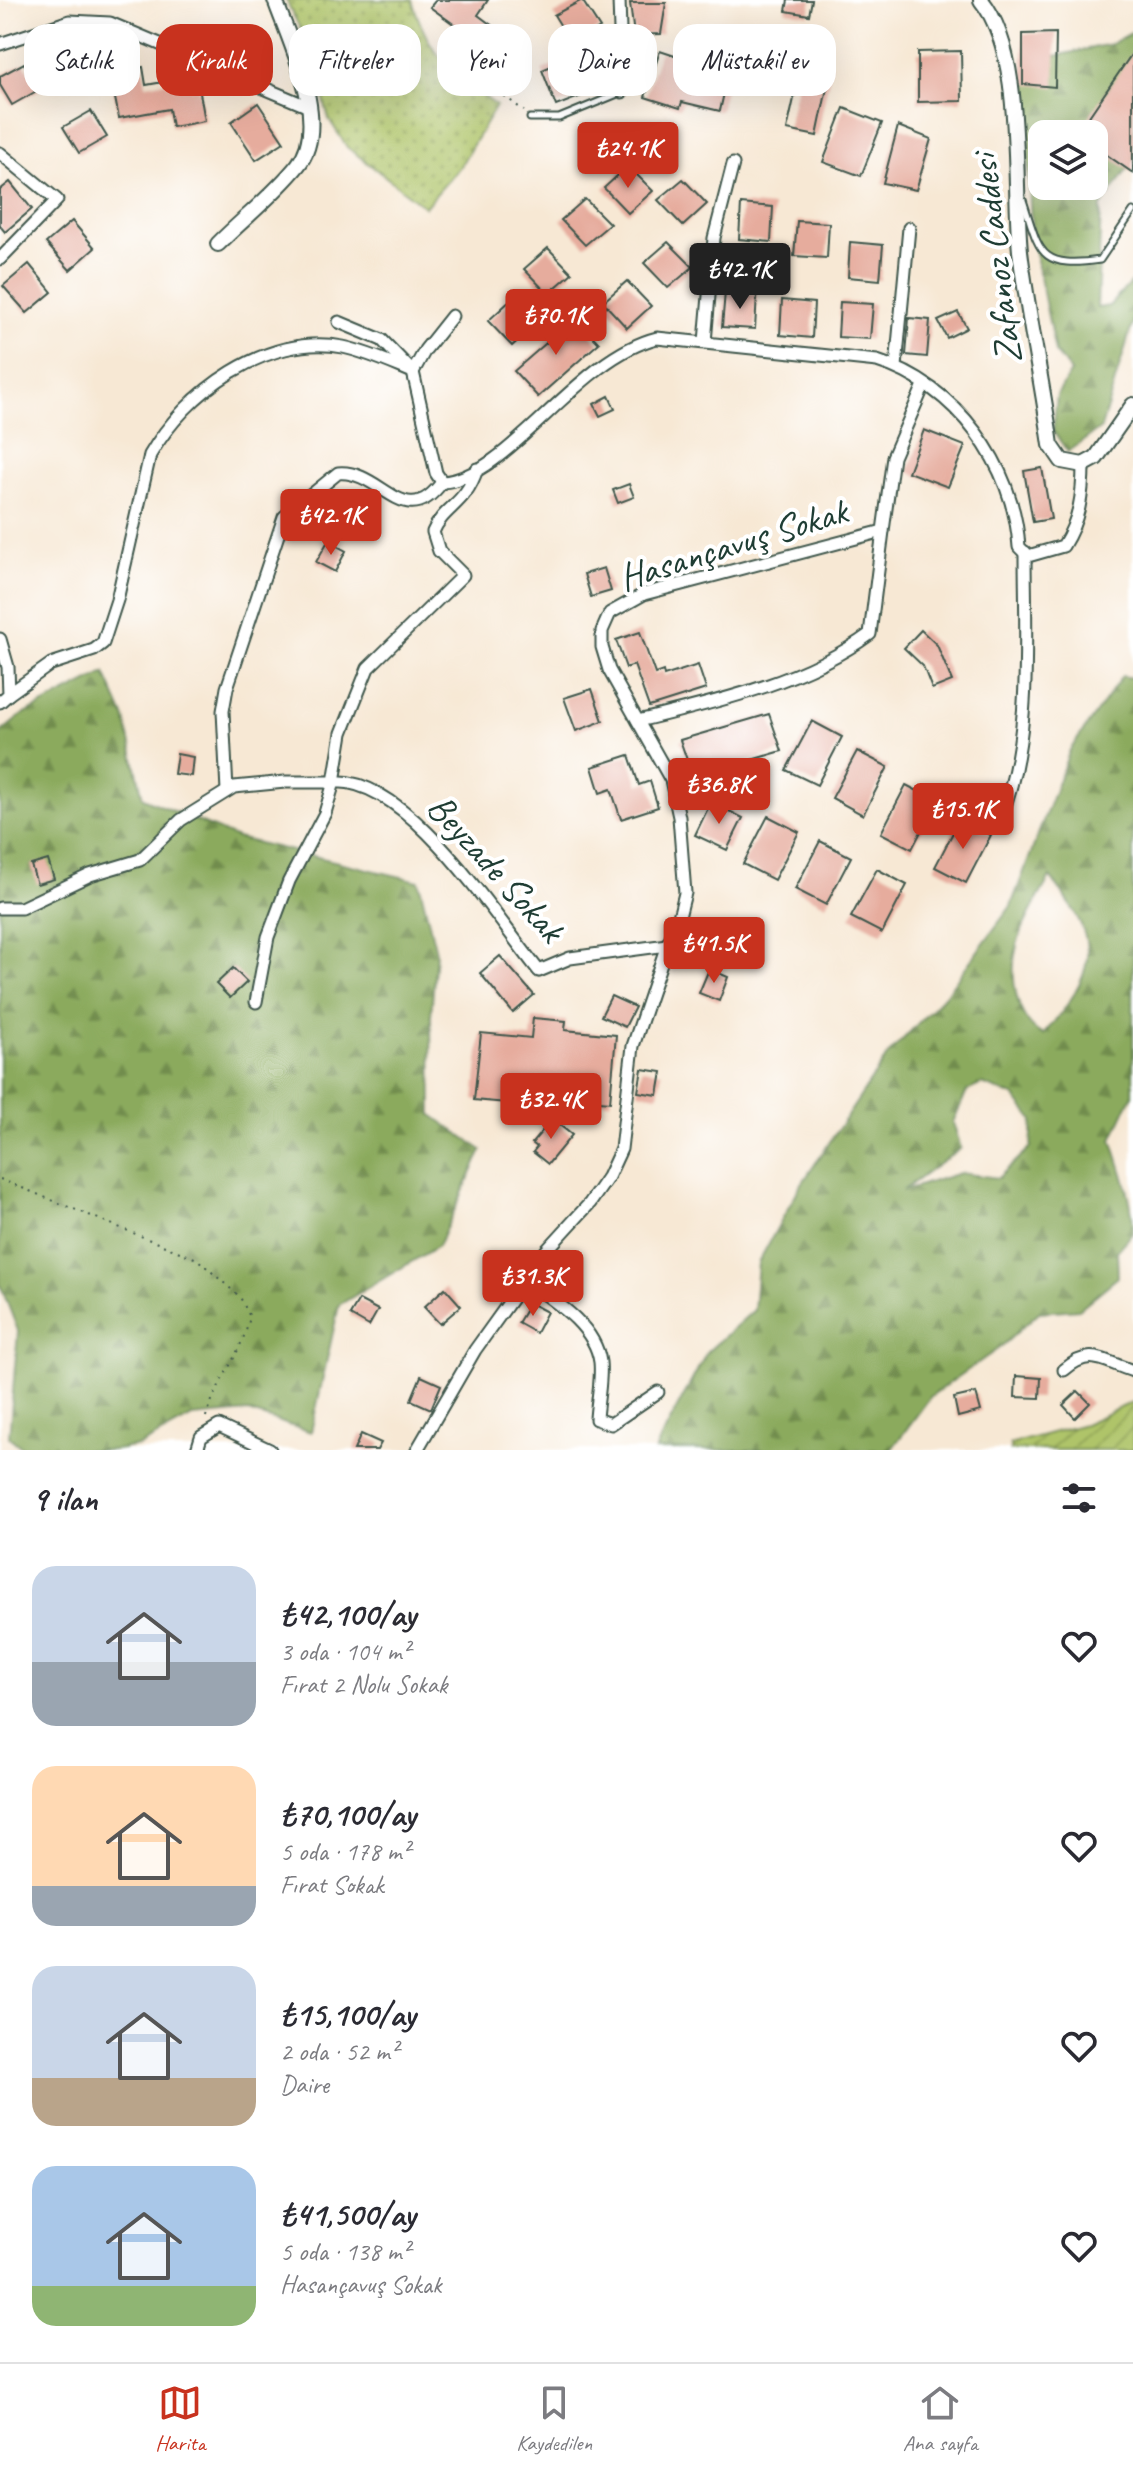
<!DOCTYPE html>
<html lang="tr">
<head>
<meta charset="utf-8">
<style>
	body { margin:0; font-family:Caveat,sans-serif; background:#f2f2f3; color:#2b2b33; height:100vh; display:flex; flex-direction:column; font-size:30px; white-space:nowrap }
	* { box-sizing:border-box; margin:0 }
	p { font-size:26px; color:#7c7c81 }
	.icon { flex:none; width:44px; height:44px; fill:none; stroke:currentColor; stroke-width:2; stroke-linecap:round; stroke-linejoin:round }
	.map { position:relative; height:1450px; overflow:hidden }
	.panel { display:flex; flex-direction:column; background:#fff; flex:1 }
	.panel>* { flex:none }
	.top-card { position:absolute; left:24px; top:24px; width:1086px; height:72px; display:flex; gap:16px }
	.fabs { position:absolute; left:1028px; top:120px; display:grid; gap:16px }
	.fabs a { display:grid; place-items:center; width:80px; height:80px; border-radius:16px; background:#fff; box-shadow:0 8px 32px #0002; font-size:40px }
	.price { position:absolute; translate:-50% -68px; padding:0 18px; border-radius:8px; background:#c8321e; color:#fff; font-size:26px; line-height:52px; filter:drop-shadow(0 2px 4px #0008) }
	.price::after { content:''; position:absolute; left:50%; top:48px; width:24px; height:18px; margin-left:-12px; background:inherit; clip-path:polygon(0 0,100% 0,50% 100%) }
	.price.selected { background:#222; color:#fff }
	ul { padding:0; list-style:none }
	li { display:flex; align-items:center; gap:24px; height:200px; padding:0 32px }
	li span { display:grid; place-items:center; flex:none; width:224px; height:160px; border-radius:24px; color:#555 }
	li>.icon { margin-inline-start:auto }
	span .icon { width:96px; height:96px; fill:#fffc; stroke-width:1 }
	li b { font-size:34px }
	h2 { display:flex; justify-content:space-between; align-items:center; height:96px; padding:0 32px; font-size:34px }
	.tag { padding:0 28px; border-radius:24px; background:#fff; box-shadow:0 8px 32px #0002; font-size:28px; line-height:72px }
	.tag.selected { background:#c8321e; color:#fff }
	.dock { display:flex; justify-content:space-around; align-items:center; height:112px; border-top:2px solid #e1e1e2; background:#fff; font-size:22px; color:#7c7c81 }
	.dock a { display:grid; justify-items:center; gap:4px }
	.dock .selected { color:#c8321e }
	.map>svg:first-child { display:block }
	.grass { fill:url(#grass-dots); stroke:#67804e; stroke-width:2 }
	.forest { fill:url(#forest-firs); stroke:#557448; stroke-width:2; fill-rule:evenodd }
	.garden { fill:url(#garden-furrows); stroke:#67804e; stroke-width:2 }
	.building { fill:#e6ac9d }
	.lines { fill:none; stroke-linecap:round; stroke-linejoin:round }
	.service-casing { stroke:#3f574c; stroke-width:9 }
	.minor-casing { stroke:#3f574c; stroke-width:15 }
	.tertiary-casing { stroke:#3f574c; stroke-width:18 }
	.path { stroke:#3f574c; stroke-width:2; stroke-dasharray:2 6; stroke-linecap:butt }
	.service { stroke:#fff; stroke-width:5 }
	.minor { stroke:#fff; stroke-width:11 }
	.tertiary { stroke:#fff; stroke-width:14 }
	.labels { text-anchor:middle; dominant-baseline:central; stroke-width:8; stroke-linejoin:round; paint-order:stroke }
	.street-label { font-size:38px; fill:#1f3d34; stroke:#fff }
</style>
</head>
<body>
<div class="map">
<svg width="1133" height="1450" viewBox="0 0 1133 1450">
	<defs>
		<pattern id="grass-dots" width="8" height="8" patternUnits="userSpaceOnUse" patternTransform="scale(2)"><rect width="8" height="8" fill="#afc469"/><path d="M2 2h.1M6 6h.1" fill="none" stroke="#8ea057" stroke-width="1.8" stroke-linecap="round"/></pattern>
		<pattern id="forest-firs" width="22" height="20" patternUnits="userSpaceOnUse" patternTransform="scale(2)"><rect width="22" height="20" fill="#8baa5d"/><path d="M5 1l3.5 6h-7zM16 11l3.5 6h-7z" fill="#718c4e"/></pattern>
		<pattern id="garden-furrows" width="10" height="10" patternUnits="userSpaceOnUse" patternTransform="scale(2)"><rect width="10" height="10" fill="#afc469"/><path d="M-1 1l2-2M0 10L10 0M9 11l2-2" fill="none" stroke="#8ea057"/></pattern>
	</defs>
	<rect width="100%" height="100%" fill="#fff"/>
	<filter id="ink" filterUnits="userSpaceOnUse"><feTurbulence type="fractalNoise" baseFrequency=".0125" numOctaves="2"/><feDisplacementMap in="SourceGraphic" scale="16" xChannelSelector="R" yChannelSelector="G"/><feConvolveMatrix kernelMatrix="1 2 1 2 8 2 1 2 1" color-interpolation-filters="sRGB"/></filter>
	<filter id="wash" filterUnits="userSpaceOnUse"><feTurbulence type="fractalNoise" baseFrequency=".006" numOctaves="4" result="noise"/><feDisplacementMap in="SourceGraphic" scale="32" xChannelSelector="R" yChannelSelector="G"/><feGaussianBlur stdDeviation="1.8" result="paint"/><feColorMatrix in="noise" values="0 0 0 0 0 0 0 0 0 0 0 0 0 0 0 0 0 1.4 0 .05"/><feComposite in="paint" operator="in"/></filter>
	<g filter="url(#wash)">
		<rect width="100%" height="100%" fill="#f7e8d4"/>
		<path class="grass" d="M286,0H412C430,59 450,69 496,106L459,168L425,207L347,147L329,119L311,51Z"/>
		<g class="forest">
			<path d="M1133,32V161L1101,207L1097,308L1109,306L1133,280V322L1101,428L1068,452L1053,431L1057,395L1071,372L1055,352L1032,237L1023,85L1046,58L1111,44ZM1042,134H1094V186H1042Z"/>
			<polygon points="105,673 125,718 143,798 237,838 419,881 436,952 431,1016 432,1115 482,1150 438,1246 339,1305 311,1432 248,1412 192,1417 139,1446 115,1450 25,1450 9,1437 18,1331 0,1284 0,733 22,715"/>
			<path d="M1122,676L1133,678V1094L1112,1139C1121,1168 1133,1198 1133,1231C1131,1237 1122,1245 1117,1251L1118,1277L1079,1309L1039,1312L1002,1346L931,1396L891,1450H655L707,1352L754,1310L758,1263L799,1188L888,1055L945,995L1011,906L1070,750ZM1050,877C1104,943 1097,973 1043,1035C1015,1020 1009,975 1017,945C1023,923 1039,897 1050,877ZM982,1084L1014,1096L1033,1120L1031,1147L998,1178L960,1173L902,1191L961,1148L953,1122L967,1091Z"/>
		</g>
		<polygon class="garden" points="1133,1402 1133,1450 1010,1450 1010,1444 1084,1424"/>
		<g id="blocks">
			<g class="building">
				<polygon points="436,0 488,0 478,15 525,50 495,79 467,52 477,41 430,7"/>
				<polygon points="582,0 600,28 572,44 554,15"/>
				<polygon points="788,0 812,0 809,15 786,11"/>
				<polygon points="630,3 666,3 661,34 634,35"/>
				<polygon points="706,33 736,39 720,111 682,102 680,108 645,97 660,51 699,64"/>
				<polygon points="1056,33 1055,87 1023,84 1023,34"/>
				<polygon points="73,40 88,67 60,83 45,57"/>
				<polygon points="961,51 962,101 918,102 918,52"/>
				<polygon points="1133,52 1133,173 1094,146 1094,134 1077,134"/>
				<polygon points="579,54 597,90 556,106 542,70"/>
				<polygon points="803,58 832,64 817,136 787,130"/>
				<polygon points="24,63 40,89 12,105 0,85 0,76"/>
				<polygon points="143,67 146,85 197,76 205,121 172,127 169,109 119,118 110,73"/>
				<polygon points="258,103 284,142 256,160 231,122"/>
				<polygon points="844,108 882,123 861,176 823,162"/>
				<polygon points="91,111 107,137 79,153 63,127"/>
				<polygon points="898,126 931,139 916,190 883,183"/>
				<polygon points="628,166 653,191 628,213 604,188"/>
				<polygon points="683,179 707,204 683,226 658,200"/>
				<polygon points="10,182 32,209 5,232 0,226 0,190"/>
				<polygon points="585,199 610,224 585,245 561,220"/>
				<polygon points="741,204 773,207 771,242 739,239"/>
				<polygon points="72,221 95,248 70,270 46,243"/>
				<polygon points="797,221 829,223 827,258 794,256"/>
				<polygon points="668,242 693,267 668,288 644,263"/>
				<polygon points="850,242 883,245 880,280 848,277"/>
				<polygon points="548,248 572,273 548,294 524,269"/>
				<polygon points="29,264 52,292 27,313 3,286"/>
				<polygon points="627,281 651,306 627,328 603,302"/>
				<polygon points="725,292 757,294 755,329 722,327"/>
				<polygon points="512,299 536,324 512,346 488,321"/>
				<polygon points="782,300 814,303 812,338 780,335"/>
				<polygon points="840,302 873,304 870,339 838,337"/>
				<polygon points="958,312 967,328 947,338 938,321"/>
				<polygon points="575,318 599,343 538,397 514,371"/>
				<polygon points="909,318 930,320 927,357 906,355"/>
				<polygon points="609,396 615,409 600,416 594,404"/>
				<polygon points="924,430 965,446 948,487 908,472"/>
				<polygon points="1042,468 1051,519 1033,522 1024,471"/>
				<polygon points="629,484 634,497 618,503 613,490"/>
				<polygon points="328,541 346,551 335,572 316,562"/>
				<polygon points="604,568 611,591 591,597 584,574"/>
				<polygon points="921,630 937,645 952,681 932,689 923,666 904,648"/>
				<polygon points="640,632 655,674 663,671 664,676 698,665 706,689 649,707 634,665 626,668 616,640"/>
				<polygon points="592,689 603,721 576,731 564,698"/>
				<polygon points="769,714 782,751 693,777 680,740"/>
				<polygon points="812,721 842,737 817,785 786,770"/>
				<polygon points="857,751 888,767 863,815 832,798"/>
				<polygon points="177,754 193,757 191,776 174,774"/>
				<polygon points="629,755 639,785 650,781 658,807 621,819 611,789 600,793 592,767"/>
				<polygon points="906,785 937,801 912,849 881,833"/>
				<polygon points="711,802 743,818 727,850 695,835"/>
				<polygon points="768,816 799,832 774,880 743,864"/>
				<polygon points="960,819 991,835 966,883 935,867"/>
				<polygon points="820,841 851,857 826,905 795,889"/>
				<polygon points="48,860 54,879 37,884 31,865"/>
				<polygon points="877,869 907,885 882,933 851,917"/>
				<polygon points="708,935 723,944 709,966 694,957"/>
				<polygon points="500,956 534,995 513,1013 480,973"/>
				<polygon points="233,968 247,982 230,998 216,984"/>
				<polygon points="709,969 728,977 719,1001 699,993"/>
				<polygon points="611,996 635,1007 625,1027 601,1016"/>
				<polygon points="533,1018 566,1021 565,1030 616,1035 610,1102 577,1099 578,1089 509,1083 507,1103 474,1100 481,1033 531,1038"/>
				<polygon points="642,1069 662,1072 658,1095 638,1092"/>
				<polygon points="552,1119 572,1135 548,1164 533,1152 537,1147 532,1143"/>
				<polygon points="445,1288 461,1306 440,1324 424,1307"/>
				<polygon points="359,1300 378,1310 369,1326 350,1315"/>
				<polygon points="530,1303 547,1312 536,1333 518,1323"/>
				<polygon points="421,1376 441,1385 431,1409 411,1400"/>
				<polygon points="1016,1376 1041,1378 1040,1398 1015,1397"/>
				<polygon points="1078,1391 1090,1403 1075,1418 1063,1405"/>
				<polygon points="976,1393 981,1411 958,1417 954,1398"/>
				<polygon points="361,1434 381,1443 377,1450 354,1450"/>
			</g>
		</g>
	</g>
	<g filter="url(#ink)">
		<use href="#blocks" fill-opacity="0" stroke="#3f574c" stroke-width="2"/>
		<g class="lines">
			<g class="service-casing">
				<g id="service">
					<polyline points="530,118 559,118 620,93"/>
					<path d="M1023,200C1040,252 1038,269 1100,260L1133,211"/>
				</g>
			</g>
			<g class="minor-casing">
				<g id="minor">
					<polyline points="619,0 622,92"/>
					<polyline points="0,44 70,21 110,23 309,107"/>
					<polyline points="0,153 57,200 0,259"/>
					<polyline points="339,322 382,340 410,369"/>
					<polyline points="705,342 714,238 733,164"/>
					<polyline points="896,367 909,228"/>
					<path d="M413,372L436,473L442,482C509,478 576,358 657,338L877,361C956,385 1014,465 1019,547L1028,556L1063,546C1079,521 1083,495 1083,465"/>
					<polyline points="413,372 425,350 452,316"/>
					<polyline points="0,639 8,667 9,694 0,702"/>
					<path d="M9,694L51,664L94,650L103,643L117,600L150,455C185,393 267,332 343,347C367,352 391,363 413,372"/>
					<path d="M638,721C716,702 805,682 870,634L883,531"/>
					<path d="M227,791L223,711L227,688L284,517L338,473C381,469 405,534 442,482"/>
					<path d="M1000,820C1033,735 1025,641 1025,552"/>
					<path d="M0,908H21L90,875L140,860L181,820L234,787L285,782H334L342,733L368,668L463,575L439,551L433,532C444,506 465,506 477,469"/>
					<path d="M256,1002L268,937L289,881L325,813L334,782C408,777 495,917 539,971L570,958L667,945"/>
					<path d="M525,1280C553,1300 595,1325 600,1362C602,1380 597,1401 596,1419L611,1424L658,1392"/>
					<path d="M1064,1370C1091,1347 1102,1361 1133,1371"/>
					<polyline points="197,1450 201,1437 219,1426 270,1450"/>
					<polyline points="417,1450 475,1350 546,1251 590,1203 608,1177 621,1149 633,1046 667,945 677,925 685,893 679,817 671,780 609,670 602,647 602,631 610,613 644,594 883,531 893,457 924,385"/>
				</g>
			</g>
			<g class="tertiary-casing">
				<g id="tertiary">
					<path d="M981,0C1025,54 1013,182 1020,251C1028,316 1042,381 1051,445L1062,461L1083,465L1096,458L1133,405"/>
					<path d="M218,244C244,218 275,194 298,165C331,124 290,43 275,0"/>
				</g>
			</g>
			<g class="path">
				<polyline points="441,47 524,111"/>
				<path d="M0,1179L197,1259L240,1297L250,1317C240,1358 217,1379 205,1420"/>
			</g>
			<use href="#service" class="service"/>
			<use href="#minor" class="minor"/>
			<use href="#tertiary" class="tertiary"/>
		</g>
	</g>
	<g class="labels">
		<g class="street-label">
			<text transform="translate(996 259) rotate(-97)">Zafanoz Caddesi</text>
			<text transform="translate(733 544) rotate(-17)">Hasançavuş Sokak</text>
			<text transform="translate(496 868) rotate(48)">Beyzade Sokak</text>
		</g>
	</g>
</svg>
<div class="fabs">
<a><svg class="icon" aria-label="layers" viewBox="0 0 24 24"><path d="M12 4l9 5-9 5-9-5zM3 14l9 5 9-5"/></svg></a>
</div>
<b class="price" style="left:628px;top:190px">₺24.1K</b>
<b class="price selected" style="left:740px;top:311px">₺42.1K</b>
<b class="price" style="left:556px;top:357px">₺70.1K</b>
<b class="price" style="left:331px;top:557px">₺42.1K</b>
<b class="price" style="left:719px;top:826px">₺36.8K</b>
<b class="price" style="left:963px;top:851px">₺15.1K</b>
<b class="price" style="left:714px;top:985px">₺41.5K</b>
<b class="price" style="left:551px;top:1141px">₺32.4K</b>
<b class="price" style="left:533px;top:1318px">₺31.3K</b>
<div class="top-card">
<a class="tag">Satılık</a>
<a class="tag selected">Kiralık</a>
<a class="tag">Filtreler</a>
<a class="tag">Yeni</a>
<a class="tag">Daire</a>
<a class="tag">Müstakil ev</a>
</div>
</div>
<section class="panel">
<h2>9 ilan<svg class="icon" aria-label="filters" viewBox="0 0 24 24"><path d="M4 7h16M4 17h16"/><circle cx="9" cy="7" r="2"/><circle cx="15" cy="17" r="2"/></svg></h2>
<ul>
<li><span style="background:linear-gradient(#c9d6e8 60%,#9aa5b1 0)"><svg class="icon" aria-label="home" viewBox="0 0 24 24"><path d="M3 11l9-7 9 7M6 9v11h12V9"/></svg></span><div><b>₺42,100/ay</b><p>3 oda · 104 m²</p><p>Fırat 2 Nolu Sokak</p></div><svg class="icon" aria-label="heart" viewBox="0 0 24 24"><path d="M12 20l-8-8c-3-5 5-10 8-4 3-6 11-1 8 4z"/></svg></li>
<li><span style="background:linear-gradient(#ffd9b3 75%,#9aa5b1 0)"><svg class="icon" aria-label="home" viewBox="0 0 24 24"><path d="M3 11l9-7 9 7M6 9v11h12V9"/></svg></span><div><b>₺70,100/ay</b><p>5 oda · 178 m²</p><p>Fırat Sokak</p></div><svg class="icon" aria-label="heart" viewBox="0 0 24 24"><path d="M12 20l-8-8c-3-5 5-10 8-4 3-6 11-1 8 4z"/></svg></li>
<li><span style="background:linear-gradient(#c9d6e8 70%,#b9a48a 0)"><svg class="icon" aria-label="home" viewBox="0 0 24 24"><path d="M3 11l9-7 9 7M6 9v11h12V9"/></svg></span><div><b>₺15,100/ay</b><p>2 oda · 52 m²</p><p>Daire</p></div><svg class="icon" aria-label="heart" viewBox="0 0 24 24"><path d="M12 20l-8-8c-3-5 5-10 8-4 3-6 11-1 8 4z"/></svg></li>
<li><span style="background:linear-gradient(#a9c7e8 75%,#8fb573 0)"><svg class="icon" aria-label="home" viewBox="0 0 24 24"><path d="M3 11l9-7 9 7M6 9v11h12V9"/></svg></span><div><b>₺41,500/ay</b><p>5 oda · 138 m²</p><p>Hasançavuş Sokak</p></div><svg class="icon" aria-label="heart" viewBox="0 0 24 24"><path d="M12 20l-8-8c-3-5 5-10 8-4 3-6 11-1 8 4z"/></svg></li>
</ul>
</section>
<nav class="dock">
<a class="selected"><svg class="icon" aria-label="map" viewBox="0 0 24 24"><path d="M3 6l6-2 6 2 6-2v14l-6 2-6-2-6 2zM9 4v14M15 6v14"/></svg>Harita</a>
<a><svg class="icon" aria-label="saved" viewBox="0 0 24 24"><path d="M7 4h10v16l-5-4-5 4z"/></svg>Kaydedilen</a>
<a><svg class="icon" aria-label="home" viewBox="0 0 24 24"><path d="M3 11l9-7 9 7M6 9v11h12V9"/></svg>Ana sayfa</a>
</nav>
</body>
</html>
